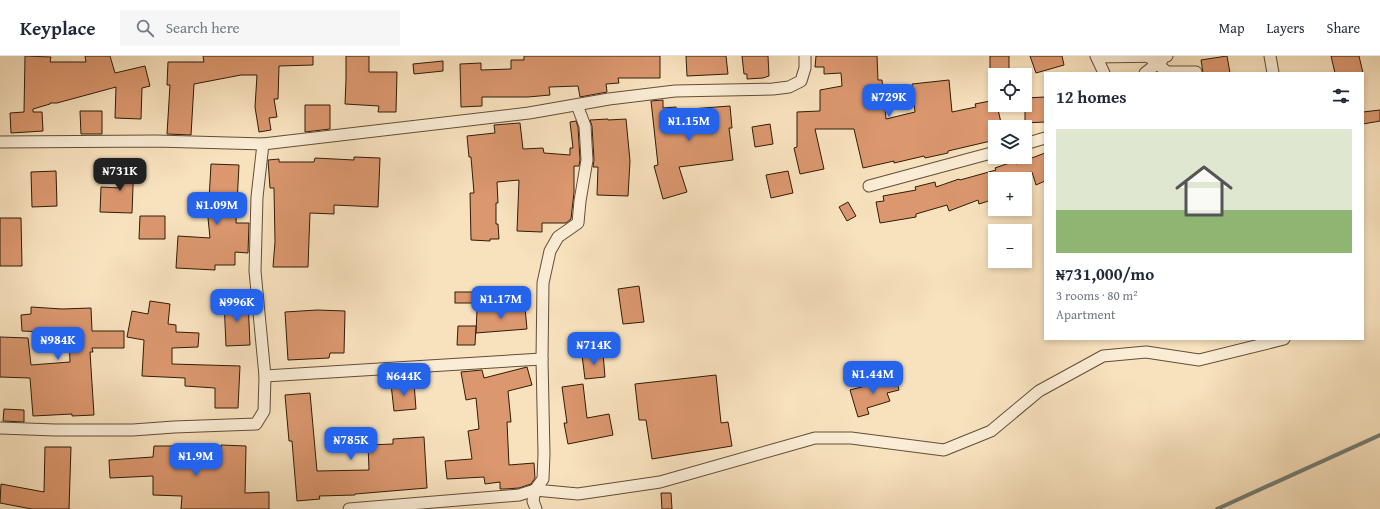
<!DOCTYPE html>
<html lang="en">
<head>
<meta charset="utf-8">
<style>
	body { margin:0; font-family:"Gentium Book Plus",serif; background:#f6f6f7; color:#1f2937; height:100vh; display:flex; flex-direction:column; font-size:15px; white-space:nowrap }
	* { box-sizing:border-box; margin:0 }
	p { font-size:13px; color:#747a83 }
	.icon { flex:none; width:22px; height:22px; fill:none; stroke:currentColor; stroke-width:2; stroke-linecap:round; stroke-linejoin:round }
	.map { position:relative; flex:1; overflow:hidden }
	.side { position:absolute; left:1044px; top:16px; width:320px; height:268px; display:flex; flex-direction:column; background:#fff; border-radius:0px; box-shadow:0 2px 6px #0003 }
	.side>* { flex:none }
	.tools { position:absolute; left:988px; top:12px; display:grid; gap:8px }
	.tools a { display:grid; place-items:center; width:44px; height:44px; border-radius:0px; background:#fff; box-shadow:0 2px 6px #0003; font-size:20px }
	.price { position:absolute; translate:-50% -34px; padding:0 9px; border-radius:8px; background:#2563eb; color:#fff; font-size:13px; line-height:26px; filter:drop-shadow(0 1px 2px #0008) }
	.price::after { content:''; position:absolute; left:50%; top:24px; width:12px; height:9px; margin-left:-6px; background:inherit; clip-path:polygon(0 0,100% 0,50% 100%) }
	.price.active { background:#222; color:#fff }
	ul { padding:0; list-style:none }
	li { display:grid; align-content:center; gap:8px; height:212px; padding:0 12px }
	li+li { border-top:1px solid #e0e1e3 }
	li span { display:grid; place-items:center; height:124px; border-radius:0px; color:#555 }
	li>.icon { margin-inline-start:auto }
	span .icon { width:72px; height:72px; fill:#fffc; stroke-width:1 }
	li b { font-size:17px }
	h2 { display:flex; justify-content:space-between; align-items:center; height:48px; padding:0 12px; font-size:17px }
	header { display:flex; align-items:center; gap:24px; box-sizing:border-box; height:56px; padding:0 20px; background:#fff; border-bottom:1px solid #e0e1e3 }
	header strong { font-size:19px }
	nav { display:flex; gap:22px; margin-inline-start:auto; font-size:14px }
	.search { width:280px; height:36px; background:#f6f6f7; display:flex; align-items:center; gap:10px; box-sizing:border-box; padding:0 14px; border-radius:0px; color:#747a83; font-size:15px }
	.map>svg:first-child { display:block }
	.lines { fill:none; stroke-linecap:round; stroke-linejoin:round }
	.stream { stroke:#737c72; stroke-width:4 }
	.building { fill:#db976e; stroke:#301c08 }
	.street-casing { stroke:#624e36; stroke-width:13 }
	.street { stroke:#faecd5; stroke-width:11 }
</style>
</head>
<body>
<header>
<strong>Keyplace</strong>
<div class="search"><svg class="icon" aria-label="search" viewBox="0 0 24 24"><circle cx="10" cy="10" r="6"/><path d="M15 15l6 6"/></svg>Search here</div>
<nav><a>Map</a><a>Layers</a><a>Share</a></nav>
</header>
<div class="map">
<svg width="1380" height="453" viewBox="0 0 1380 453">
	<rect width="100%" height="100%" fill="#f8e2be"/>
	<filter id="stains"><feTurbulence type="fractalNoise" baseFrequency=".005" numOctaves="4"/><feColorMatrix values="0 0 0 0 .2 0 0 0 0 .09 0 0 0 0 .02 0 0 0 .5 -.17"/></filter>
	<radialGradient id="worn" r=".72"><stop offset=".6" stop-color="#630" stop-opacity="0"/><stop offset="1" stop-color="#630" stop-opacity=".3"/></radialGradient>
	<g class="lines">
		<polyline class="stream" points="1217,453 1380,379"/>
	</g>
	<g class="building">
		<polygon points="25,0 51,1 50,6 86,6 85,0 110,0 115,17 145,10 150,30 142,32 141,63 115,62 116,31 57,47 50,47 50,48 33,53 33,56 42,56 43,75 11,77 10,57 24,56"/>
		<polygon points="203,0 313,0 313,9 279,10 278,43 274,43 277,61 269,62 271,74 259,76 255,51 257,19 241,19 194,28 191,79 167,78 170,29 167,29 168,6 204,6"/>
		<polygon points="346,0 369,0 369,16 397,16 396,56 378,56 379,50 345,48 346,24"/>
		<polygon points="524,0 660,0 660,22 618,22 619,27 606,28 607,36 580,41 578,30 549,31 550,39 528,41 482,41 482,50 461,51 460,8 481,7 481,14 511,13 511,4 524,4"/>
		<polygon points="686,0 726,0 728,18 687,20"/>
		<polygon points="742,0 768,0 769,20 763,22 747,23 747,18 744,18"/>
		<polygon points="816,0 877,0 878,24 882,24 886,63 915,56 912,28 949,24 952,56 976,51 975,48 995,44 995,49 997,49 1002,71 995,71 995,84 948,95 948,97 925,102 924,100 894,107 894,105 863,112 854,73 815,73 824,113 800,118 794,92 797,91 797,56 820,55 820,34 842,30 841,17 824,18 824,11 815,11"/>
		<rect x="990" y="0" width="19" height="19"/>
		<polygon points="1030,0 1062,0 1064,9 1036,17"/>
		<polygon points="1227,0 1230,17 1203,17 1201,4"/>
		<polygon points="1331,0 1359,0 1363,17 1335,17"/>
		<polygon points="443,5 443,15 414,18 413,8"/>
		<polygon points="1045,41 1045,66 1025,67 1025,42"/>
		<polygon points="663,44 663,52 676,51 677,54 730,50 732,72 729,72 733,104 679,111 687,136 663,143 654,110 658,109 651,45"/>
		<polygon points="305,49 330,49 330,73 305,76"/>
		<polygon points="1380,54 1380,65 1363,68 1363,56"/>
		<polygon points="80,55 102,55 102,78 81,78"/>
		<polygon points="608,63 608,64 626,63 630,105 628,140 597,139 598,111 593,111 594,104 592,70 590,64"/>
		<polygon points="576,65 578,71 580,104 579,110 574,110 574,136 571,163 566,167 542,167 542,176 517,175 519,124 497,126 498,147 496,147 496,168 498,168 499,183 490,183 490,185 471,184 470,137 474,137 471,101 469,101 467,80 495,77 494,69 520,67 523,93 543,92 544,97 570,99 570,92 573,92 570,66"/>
		<polygon points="770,68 773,88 755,91 752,71"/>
		<polygon points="1045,97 1045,125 1036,129 1032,116 1013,123 995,123 995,143 979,148 978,144 949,155 947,149 916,158 916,161 880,167 876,146 884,145 883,140 916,134 915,131 935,126 936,131 959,123 960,124 996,114 995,112 1015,105 1016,108"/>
		<polygon points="354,101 380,102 378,151 334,149 334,158 310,157 308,211 273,211 275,186 274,132 270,132 268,104 279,103 279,106 314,106 315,102 354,104"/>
		<polygon points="122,104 134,104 132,157 100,156 101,131 121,132"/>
		<polygon points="211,108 239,109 236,167 249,167 248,197 235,196 235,209 215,209 215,214 176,212 178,180 210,182 208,162"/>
		<polygon points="56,115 57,150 32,151 31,116"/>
		<polygon points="788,115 793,137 771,142 766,119"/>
		<polygon points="848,146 856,160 847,165 839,151"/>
		<polygon points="140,160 165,160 165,183 139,183"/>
		<polygon points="0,162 21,162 22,210 0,210"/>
		<polygon points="639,230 644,266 623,268 618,233"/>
		<rect x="455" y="236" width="20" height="11"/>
		<polygon points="248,244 250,289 226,290 224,245"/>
		<polygon points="150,245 170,248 168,268 176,269 176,276 199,277 198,291 172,292 172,308 240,310 238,352 215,352 215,332 185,330 185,322 142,320 144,284 127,281 132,255 148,258"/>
		<polygon points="31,251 62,253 91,252 92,275 124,275 124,292 92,292 93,296 90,296 94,359 72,360 72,358 33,360 30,322 0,321 0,281 28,282 31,309 70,306 69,277 22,275 21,259 31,258"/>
		<polygon points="525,252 527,273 476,277 477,254"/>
		<polygon points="317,254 345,255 344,297 330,297 329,302 288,304 285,256"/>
		<polygon points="458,270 476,270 475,289 457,289"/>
		<polygon points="603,297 605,321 585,323 582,299"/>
		<polygon points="527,311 532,329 508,335 511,366 507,366 509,409 534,407 535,422 531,428 519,432 505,433 500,433 500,426 485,428 484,421 447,423 445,405 472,403 468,375 479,373 476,342 466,344 461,316 482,314 484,322"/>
		<polygon points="716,319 721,367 728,366 732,390 652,403 646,364 639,364 635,328"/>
		<polygon points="896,322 899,334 887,337 890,345 867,352 869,358 858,361 850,334"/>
		<polygon points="414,327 416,353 394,355 391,328"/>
		<polygon points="583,328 587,362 609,358 613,379 568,388 564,367 567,367 562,331"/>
		<polygon points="310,337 317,415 369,414 368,389 393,388 393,383 424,381 427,432 355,438 355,439 319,440 320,443 297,445 292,385 289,385 285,339"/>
		<polygon points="4,353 24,354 24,366 3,365"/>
		<polygon points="221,389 246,390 245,437 269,436 269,453 181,453 182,440 153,439 153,420 110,422 109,404 153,401 154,390 179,390 179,392 221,392"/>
		<polygon points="45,391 71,391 69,453 32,453 0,447 1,428 44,436"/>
		<polygon points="661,437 671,437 672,453 662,453"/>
	</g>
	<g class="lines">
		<g class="street-casing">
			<g id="street">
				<polyline points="1096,0 1104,17"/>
				<polyline points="1270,0 1273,17"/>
				<polyline points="1097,1 1167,0"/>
				<polyline points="1149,1 1167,16 1196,16 1196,17"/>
				<polyline points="1145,17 1162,4"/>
				<polyline points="0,86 156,85 263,88 529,57 609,43 675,35 773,33 789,31 801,25 805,12 805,0"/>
				<polyline points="1025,88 1045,82"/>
				<polyline points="869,130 995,96"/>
				<polyline points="265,320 542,303"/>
				<polyline points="0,372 55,374 133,374 174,371 256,368 264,355 265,320 255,215 257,141 263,88"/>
				<polyline points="349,453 519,439 535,434 578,438 660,426 815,382 851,382 944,394 991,375 1039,335 1103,300 1146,296 1199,304 1284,283"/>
				<polyline points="536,453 533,445 535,434 543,423 544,398 542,303 543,227 550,195 558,181 578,167 580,145 587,104 585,70 577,49"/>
			</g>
		</g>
		<use href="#street" class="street"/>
	</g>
	<rect width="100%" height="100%" filter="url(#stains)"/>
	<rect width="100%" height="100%" fill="url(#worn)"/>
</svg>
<div class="tools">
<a><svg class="icon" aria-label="locate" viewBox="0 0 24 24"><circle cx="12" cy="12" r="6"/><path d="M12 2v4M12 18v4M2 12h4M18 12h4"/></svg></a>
<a><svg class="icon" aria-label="layers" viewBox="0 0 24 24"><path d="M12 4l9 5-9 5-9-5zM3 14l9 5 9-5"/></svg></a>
<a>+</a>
<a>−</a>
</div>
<b class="price" style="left:889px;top:62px">₦729K</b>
<b class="price" style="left:689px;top:86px">₦1.15M</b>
<b class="price active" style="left:120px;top:136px">₦731K</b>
<b class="price" style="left:217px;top:170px">₦1.09M</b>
<b class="price" style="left:501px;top:264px">₦1.17M</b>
<b class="price" style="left:237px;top:267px">₦996K</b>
<b class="price" style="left:58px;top:305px">₦984K</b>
<b class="price" style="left:594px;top:310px">₦714K</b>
<b class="price" style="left:873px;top:339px">₦1.44M</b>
<b class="price" style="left:404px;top:341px">₦644K</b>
<b class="price" style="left:351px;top:405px">₦785K</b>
<b class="price" style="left:196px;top:421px">₦1.9M</b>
<section class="side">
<h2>12 homes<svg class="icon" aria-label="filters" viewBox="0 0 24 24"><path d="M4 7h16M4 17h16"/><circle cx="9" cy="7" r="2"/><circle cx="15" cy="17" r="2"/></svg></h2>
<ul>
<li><span style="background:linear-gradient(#dfe7d0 65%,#8fb573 0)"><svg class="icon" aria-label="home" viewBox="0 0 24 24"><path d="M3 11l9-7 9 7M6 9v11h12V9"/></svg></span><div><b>₦731,000/mo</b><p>3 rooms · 80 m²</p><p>Apartment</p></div></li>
</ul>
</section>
</div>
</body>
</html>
